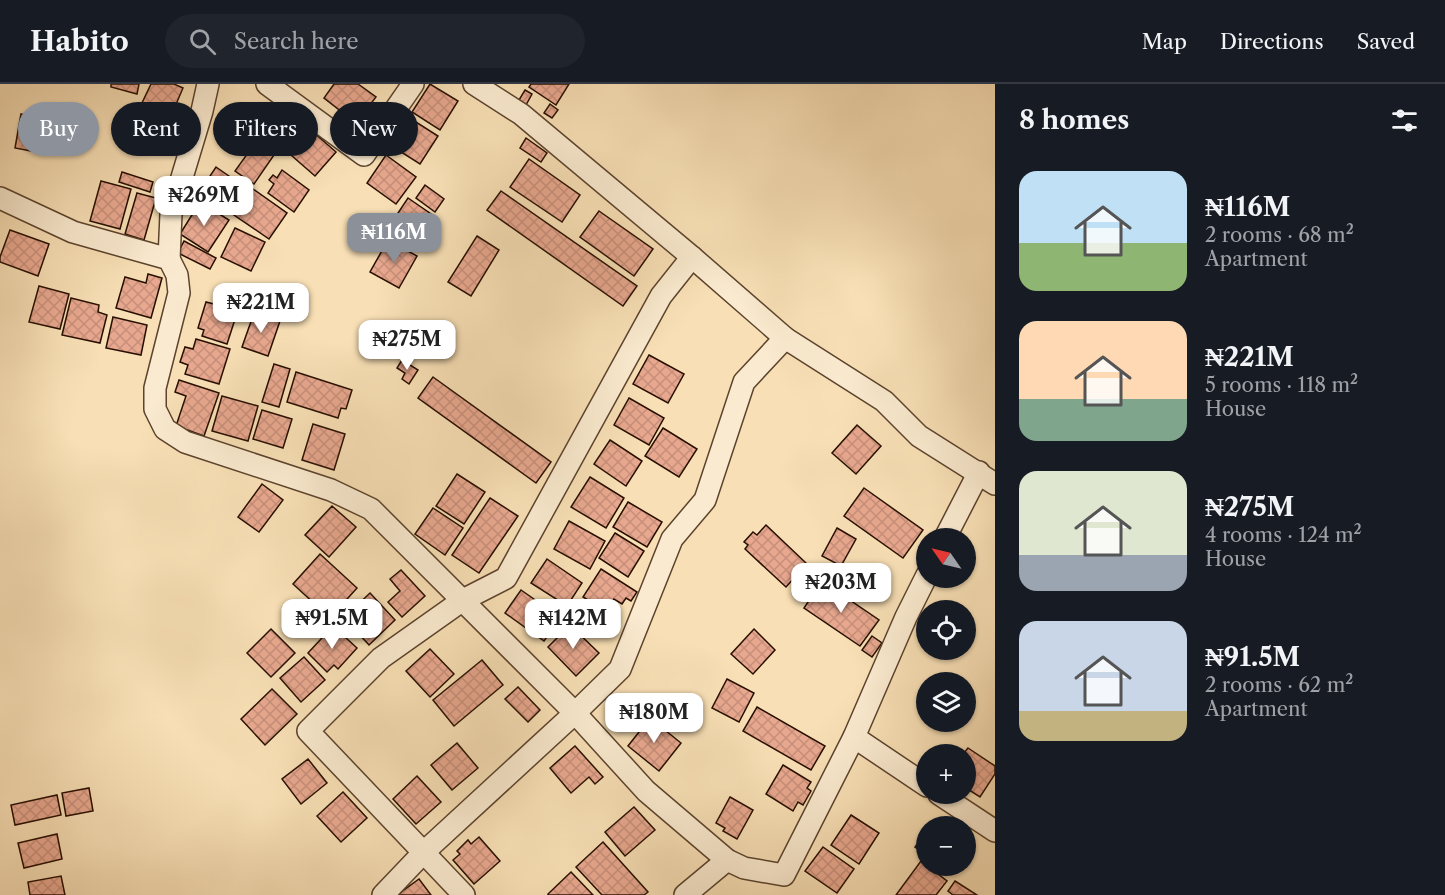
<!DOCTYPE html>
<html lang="en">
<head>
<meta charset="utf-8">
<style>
	body { margin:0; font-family:"Libre Caslon Text",serif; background:#20242c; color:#f1f3f6; height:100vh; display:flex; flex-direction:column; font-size:22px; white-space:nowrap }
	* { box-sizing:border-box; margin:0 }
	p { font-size:20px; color:#9ea1a6 }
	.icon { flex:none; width:33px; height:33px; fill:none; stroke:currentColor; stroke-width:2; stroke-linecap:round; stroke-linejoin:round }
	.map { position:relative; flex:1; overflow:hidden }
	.drawer { display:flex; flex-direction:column; background:#171b24; width:450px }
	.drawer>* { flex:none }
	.banner { position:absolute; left:18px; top:18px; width:570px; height:54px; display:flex; gap:12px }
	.needle { width:39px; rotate:304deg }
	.buttons { position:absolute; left:916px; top:444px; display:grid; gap:12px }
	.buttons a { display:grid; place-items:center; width:60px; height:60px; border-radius:50%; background:#171b24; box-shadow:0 2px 4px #0004; font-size:30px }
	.price { position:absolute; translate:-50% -51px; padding:0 14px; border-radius:12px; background:#fff; color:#222; font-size:20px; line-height:39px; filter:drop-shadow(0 2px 3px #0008) }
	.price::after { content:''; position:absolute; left:50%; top:36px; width:18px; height:14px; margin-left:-9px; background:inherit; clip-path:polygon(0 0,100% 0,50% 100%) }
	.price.current { background:#8c9099; color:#fff }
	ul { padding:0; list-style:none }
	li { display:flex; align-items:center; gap:18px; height:150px; padding:0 24px }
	li span { display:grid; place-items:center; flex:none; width:168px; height:120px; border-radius:18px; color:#555 }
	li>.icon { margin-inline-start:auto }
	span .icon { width:72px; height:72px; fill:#fffc; stroke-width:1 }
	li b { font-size:26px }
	h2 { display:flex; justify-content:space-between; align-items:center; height:72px; padding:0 24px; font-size:26px }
	.chip { padding:0 21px; border-radius:27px; background:#171b24; box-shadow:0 2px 4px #0004; font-size:21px; line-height:54px }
	.chip.current { background:#8c9099; color:#fff }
	header { display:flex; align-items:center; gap:36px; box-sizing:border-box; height:84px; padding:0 30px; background:#171b24; border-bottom:2px solid #363941 }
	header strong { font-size:28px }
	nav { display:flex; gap:33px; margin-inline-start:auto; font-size:21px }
	.search { width:420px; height:54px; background:#20242c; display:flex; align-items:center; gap:15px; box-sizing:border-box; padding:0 21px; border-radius:33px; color:#9ea1a6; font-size:22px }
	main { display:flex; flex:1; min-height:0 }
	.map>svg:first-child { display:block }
	.building { fill:url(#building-cross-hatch); stroke:#270f00; stroke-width:1.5 }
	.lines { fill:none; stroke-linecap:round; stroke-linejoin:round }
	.minor-casing { stroke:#5b432d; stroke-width:24 }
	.minor { stroke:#faeacf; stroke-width:21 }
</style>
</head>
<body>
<header>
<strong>Habito</strong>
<div class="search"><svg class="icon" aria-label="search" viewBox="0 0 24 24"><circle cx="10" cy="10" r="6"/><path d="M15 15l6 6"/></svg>Search here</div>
<nav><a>Map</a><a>Directions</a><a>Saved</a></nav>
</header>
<main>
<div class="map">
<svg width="995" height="811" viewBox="0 0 995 811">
	<defs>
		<pattern id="building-cross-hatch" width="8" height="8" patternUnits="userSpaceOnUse" patternTransform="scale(1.5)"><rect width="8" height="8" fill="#e8a88f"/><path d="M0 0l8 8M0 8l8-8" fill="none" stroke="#c78f7a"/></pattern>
	</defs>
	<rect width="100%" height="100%" fill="#f8dfb5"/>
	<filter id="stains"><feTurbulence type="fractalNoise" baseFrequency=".00333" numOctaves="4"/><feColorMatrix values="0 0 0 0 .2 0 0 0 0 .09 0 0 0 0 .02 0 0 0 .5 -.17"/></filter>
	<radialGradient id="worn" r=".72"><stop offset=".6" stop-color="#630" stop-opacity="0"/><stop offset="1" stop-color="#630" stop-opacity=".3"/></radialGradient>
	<g class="building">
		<polygon points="111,0 139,0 137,10 111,3"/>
		<polygon points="151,0 174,0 183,4 171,32 142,19"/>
		<polygon points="334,0 358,0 376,13 356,39 324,14"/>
		<polygon points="430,0 458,17 440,46 412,28"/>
		<polygon points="531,0 569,0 556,21 529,3"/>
		<polygon points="525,6 532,10 526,21 519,16"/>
		<polygon points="550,20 558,26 552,34 544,29"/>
		<polygon points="21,30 53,36 47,70 15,64"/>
		<polygon points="408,33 438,52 420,80 390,61"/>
		<polygon points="305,41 336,68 315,92 284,65"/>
		<polygon points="526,54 547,69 541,78 520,64"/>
		<polygon points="246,57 253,61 255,58 274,71 254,100 235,87 248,69 241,64"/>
		<polygon points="386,71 416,93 396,120 367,99"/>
		<polygon points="529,75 580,111 562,138 510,103"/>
		<polygon points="216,83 246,104 228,130 198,110"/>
		<polygon points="282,86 309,106 294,128 268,109 274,100 269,96 273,91 277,94"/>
		<polygon points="122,88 153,98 150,108 119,98"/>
		<polygon points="101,97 131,105 120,145 90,137"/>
		<polygon points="425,101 444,115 435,128 416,114"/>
		<polygon points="253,105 287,129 269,155 234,131"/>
		<polygon points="501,107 637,202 623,222 487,126"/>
		<polygon points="137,109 156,114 144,156 125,150"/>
		<polygon points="408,114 434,132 422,150 396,132"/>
		<polygon points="200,118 229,136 208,168 180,150"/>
		<polygon points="599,127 653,165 634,192 580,153"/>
		<polygon points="235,144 265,158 251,187 221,173"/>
		<polygon points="10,146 49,160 38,192 0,178 0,173"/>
		<polygon points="477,152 499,166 471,212 448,198"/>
		<polygon points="388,156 417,172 399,204 370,188"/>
		<polygon points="184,157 216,174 210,185 178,169"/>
		<polygon points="148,190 162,194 151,234 116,224 125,193 146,199"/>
		<polygon points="39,202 69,210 60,245 29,238"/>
		<polygon points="217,212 230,216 228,223 238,226 227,260 202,252 204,246 198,244 206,218 214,220"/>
		<polygon points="71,214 99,221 98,228 107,231 100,259 62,251"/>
		<polygon points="254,229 280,237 268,272 242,263"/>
		<polygon points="113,233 147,241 141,271 106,264"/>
		<polygon points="196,255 230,265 219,300 185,290 188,281 180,278 185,263 193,265"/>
		<polygon points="649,271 684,290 668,319 633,300"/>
		<polygon points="402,276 418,286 409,300 402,295 405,289 397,284"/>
		<polygon points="274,280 290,285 279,323 262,318"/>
		<polygon points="296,288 352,306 346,325 341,324 338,334 287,318"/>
		<polygon points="433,293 551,378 536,399 418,314"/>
		<polygon points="179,296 219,309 204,352 176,342 186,312 175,308"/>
		<polygon points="222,312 258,322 248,357 212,347"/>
		<polygon points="629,314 664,334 649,361 614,341"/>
		<polygon points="262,326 292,335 283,364 253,355"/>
		<polygon points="313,340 345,350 334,386 302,376"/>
		<polygon points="857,341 881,362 856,390 832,369"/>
		<polygon points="663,344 697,365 679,393 645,372"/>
		<polygon points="610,356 642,377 626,402 594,380"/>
		<polygon points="457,390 485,408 464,440 436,422"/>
		<polygon points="590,393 624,414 606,444 571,423"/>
		<polygon points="262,400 283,416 259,448 238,433"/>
		<polygon points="864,404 923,446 903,474 844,432"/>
		<polygon points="490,414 518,432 479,489 452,471"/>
		<polygon points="628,418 662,438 647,463 613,443"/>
		<polygon points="332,422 356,443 329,473 305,451"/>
		<polygon points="433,424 463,444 445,471 415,450"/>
		<polygon points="569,437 605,457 590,485 554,465"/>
		<polygon points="766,441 807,480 786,503 745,465 748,461 744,458 753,448 757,451"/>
		<polygon points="837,444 856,455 841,482 822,472"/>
		<polygon points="615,449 644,467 628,493 599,474"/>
		<polygon points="320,470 357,504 330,534 293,500"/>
		<polygon points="547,475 582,499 567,522 531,499"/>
		<polygon points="601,485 637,508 631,517 626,514 622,520 614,515 607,528 583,513"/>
		<polygon points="401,486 425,512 402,533 388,518 400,507 390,495"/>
		<polygon points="822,497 879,536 860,562 804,524"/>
		<polygon points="521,506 561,534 544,557 505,529"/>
		<polygon points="370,509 395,536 369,561 344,534"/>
		<polygon points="570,541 599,569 576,592 548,563"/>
		<polygon points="333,542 357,564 338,585 334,581 327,588 308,569"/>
		<polygon points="271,545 295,569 271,593 247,569"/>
		<polygon points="754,545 775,566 753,590 731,570"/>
		<polygon points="872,552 882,559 872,573 862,566"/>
		<polygon points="430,565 454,590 430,613 406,587"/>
		<polygon points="304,573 325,596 301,618 280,594"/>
		<polygon points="482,576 503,601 454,642 433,616"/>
		<polygon points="727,595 754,609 739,638 712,624"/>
		<polygon points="518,603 540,626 528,638 505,615"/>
		<polygon points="272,605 297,630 265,661 241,635"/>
		<polygon points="757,623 825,662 811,686 743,647"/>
		<polygon points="650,634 681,659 659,687 628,662"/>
		<polygon points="457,659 478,684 452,706 431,681"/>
		<polygon points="575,662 603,693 595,700 589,693 571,709 550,684"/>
		<polygon points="968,664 995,682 995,690 980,713 966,704 966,670 963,670"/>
		<polygon points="308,675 327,699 301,720 282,695"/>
		<polygon points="783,681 811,698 807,704 811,707 803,721 798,718 793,727 766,710"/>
		<polygon points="417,692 441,718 416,740 393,715"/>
		<polygon points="89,704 93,727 66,732 62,709"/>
		<polygon points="343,708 367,734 341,758 317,732"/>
		<polygon points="57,711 61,731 15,741 11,721"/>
		<polygon points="730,713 753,726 737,755 723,747 725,744 716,739"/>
		<polygon points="634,723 655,746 625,772 605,748"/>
		<polygon points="851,731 879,749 859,780 831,761"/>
		<polygon points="927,746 927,772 915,763"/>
		<polygon points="57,750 62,775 24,784 18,759"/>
		<polygon points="479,753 500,777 474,800 453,776 460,770 457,767 468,756 471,760"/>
		<polygon points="603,758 648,808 644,811 602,811 576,783"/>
		<polygon points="823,763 854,785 837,809 805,787"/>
		<polygon points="921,777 947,797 936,811 896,811"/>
		<polygon points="571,788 593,811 548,811 548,810"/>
		<polygon points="61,792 65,811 30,811 28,798"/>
		<polygon points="419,795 431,811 397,811"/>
		<polygon points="955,797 977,811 953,811 948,807"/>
	</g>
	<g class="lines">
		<g class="minor-casing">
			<g id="minor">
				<polyline points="267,0 364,71 413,0"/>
				<polyline points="474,0 521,30 692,173 785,254 884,317 919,352 995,400"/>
				<polyline points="0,114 73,148 169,175 177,191 179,209 155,304 155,325 165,345 185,358 331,406 371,425 575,629 646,707 727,776 744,784 784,791 854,653 906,533 927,491"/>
				<polyline points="169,175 171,130 202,27 208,0"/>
				<polyline points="945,454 979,388"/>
				<polyline points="854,653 927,702"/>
				<polyline points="939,710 995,747"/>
				<polyline points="383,811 424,768 575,629 620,585 672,455 705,416 744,298 785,254"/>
				<polyline points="464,811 308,647 381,574 463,516 506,494 661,212 692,173"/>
				<polyline points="685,811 727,776"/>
			</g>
		</g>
		<use href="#minor" class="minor"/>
	</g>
	<rect width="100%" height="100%" filter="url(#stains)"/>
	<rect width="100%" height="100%" fill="url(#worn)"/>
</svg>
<div class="buttons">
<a><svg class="needle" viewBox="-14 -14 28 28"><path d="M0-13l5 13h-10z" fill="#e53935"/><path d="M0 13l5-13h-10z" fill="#9ea1a6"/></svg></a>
<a><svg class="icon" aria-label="locate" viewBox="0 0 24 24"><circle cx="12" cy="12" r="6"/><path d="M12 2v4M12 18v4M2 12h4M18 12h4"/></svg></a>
<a><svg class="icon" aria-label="layers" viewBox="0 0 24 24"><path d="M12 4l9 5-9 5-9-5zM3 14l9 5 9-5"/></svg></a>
<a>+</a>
<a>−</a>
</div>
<b class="price" style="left:204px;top:143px">₦269M</b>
<b class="price current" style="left:394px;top:180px">₦116M</b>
<b class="price" style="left:261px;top:250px">₦221M</b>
<b class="price" style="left:407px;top:287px">₦275M</b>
<b class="price" style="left:841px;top:530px">₦203M</b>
<b class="price" style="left:332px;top:566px">₦91.5M</b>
<b class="price" style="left:573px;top:566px">₦142M</b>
<b class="price" style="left:654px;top:660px">₦180M</b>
<div class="banner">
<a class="chip current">Buy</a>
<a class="chip">Rent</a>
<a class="chip">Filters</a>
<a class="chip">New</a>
</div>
</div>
<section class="drawer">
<h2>8 homes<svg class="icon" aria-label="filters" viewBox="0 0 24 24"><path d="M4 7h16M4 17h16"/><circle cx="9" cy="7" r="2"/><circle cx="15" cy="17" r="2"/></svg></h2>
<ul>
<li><span style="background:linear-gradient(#bfe0f5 60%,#8fb573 0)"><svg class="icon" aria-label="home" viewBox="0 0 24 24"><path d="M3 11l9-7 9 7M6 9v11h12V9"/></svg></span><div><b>₦116M</b><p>2 rooms · 68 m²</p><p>Apartment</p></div></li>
<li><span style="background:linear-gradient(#ffd9b3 65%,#7fa58c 0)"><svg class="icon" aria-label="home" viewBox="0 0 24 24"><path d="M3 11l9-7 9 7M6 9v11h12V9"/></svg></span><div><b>₦221M</b><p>5 rooms · 118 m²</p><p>House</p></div></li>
<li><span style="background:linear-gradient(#dfe7d0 70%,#9aa5b1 0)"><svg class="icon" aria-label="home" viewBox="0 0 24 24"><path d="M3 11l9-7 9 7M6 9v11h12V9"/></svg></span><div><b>₦275M</b><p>4 rooms · 124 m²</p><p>House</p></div></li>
<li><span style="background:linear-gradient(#c9d6e8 75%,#c2b280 0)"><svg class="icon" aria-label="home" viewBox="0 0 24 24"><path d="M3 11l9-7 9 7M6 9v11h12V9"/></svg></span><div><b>₦91.5M</b><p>2 rooms · 62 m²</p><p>Apartment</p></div></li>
</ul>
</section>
</main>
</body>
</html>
